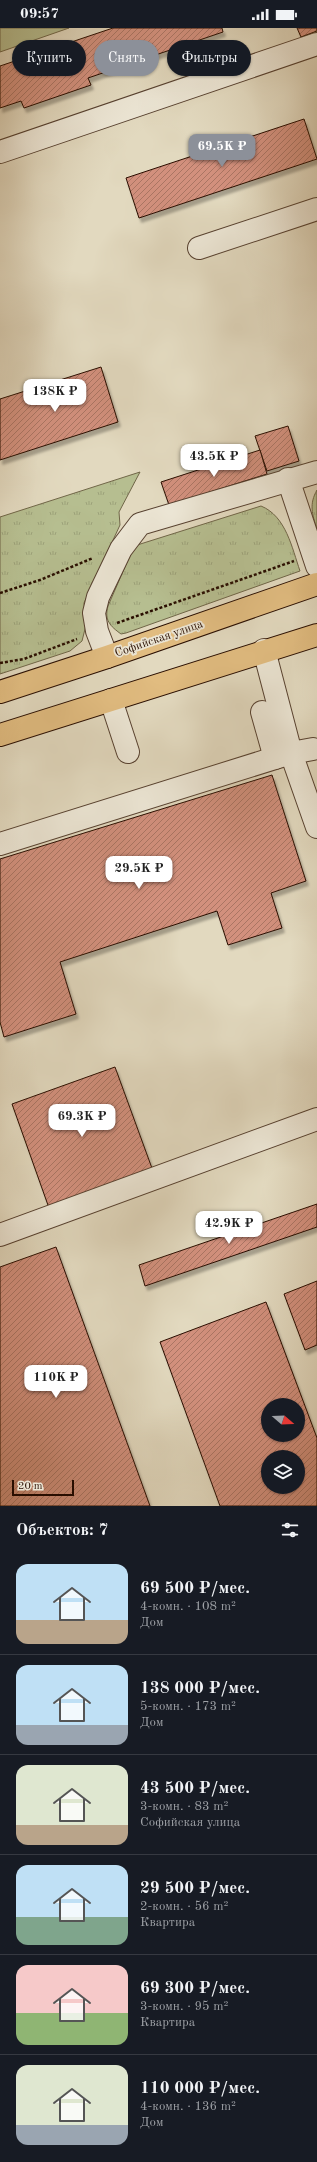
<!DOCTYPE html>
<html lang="ru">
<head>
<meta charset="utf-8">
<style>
	body { margin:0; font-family:"Old Standard TT",serif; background:#20242c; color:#f1f3f6; height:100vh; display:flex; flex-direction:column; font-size:15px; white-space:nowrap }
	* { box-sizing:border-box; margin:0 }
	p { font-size:13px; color:#9ea1a6 }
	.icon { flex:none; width:22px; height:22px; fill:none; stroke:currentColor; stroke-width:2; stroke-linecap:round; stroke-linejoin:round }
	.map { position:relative; height:1478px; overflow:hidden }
	.side { display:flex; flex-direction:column; background:#171b24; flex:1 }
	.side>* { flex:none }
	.top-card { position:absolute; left:12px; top:12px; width:293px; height:36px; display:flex; gap:8px }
	.needle { width:26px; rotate:109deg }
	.fabs { position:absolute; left:261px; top:1370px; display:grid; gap:8px }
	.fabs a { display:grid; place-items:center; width:44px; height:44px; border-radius:50%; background:#171b24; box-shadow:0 1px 3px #0004; font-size:20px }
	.scale { position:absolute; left:12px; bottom:10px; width:62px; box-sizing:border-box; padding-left:4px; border:2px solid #290e00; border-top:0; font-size:11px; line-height:14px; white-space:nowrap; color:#290e00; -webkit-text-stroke:3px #ece6d5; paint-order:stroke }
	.price { position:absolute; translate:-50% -34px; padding:0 9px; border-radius:8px; background:#fff; color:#222; font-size:13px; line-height:26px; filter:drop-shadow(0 1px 2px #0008) }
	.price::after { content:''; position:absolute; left:50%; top:24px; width:12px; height:9px; margin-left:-6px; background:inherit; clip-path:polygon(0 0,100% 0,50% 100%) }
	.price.current { background:#8c9099; color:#fff }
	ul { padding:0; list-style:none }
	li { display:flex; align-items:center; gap:12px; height:100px; padding:0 16px }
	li+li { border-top:1px solid #363941 }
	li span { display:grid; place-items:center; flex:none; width:112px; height:80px; border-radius:12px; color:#555 }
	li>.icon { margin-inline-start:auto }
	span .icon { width:48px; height:48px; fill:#fffc; stroke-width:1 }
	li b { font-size:17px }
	h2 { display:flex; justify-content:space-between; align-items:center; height:48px; padding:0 16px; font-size:17px }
	.tag { padding:0 14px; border-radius:18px; background:#171b24; box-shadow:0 1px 3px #0004; font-size:14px; line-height:36px }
	.tag.current { background:#8c9099; color:#fff }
	.status { display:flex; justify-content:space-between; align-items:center; height:28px; padding:0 20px; background:#171b24; direction:ltr }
	.status svg { height:11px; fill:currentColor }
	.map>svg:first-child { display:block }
	.grass { fill:url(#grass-tufts); stroke:#706648 }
	.park { fill:#b6be90; stroke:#706648 }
	.building { fill:url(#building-hatch); stroke:#290e00; fill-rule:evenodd; filter:url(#shadow) }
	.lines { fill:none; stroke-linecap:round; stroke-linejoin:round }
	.minor-casing { stroke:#574130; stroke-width:24 }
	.major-casing { stroke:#290e00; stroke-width:24 }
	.path { stroke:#290e00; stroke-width:2.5; stroke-dasharray:3 2; stroke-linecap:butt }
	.minor { stroke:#ece6d5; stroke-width:22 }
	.major { stroke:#e1bc80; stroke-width:22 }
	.labels { text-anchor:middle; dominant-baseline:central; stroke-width:3.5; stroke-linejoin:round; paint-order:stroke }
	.street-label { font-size:12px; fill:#290e00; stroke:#ece6d5 }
</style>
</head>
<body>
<div class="status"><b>09:57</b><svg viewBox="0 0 49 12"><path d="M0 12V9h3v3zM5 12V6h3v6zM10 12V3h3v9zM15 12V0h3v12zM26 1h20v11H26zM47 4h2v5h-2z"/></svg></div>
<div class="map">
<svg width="317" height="1478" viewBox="0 0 317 1478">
	<defs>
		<pattern id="grass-tufts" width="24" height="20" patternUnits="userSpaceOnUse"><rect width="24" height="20" fill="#b6be90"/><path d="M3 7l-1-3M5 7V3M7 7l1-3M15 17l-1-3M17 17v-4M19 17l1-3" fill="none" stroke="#9ca27a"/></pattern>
		<pattern id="building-hatch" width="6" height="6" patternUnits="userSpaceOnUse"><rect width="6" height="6" fill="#d2907d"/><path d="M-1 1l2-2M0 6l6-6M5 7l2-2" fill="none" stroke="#aa7464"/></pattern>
		<filter id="shadow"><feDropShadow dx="2.5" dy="4.5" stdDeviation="1" flood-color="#0004"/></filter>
	</defs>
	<rect width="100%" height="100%" fill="#e2d9bf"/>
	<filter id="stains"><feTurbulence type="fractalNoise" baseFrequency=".005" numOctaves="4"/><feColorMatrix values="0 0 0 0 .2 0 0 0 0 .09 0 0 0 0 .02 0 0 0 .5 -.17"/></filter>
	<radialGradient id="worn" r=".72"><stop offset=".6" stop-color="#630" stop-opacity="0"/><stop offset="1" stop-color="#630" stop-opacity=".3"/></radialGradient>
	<g class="grass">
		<polygon points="140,444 119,484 120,497 84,575 86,597 82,613 70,623 0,646 0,489"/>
		<path d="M317,462V501C312,486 309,476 317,462Z"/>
		<path d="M261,478C286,488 292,520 300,543L126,605L121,606C110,598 104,592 108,578L134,518Z"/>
	</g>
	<polygon class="park" points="0,0 69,0 0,24"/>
	<g class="building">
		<polygon points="113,0 222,0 223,4 88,50 91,57 24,80 21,73 0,80 0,38"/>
		<polygon points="297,0 317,0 317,3 301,9"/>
		<polygon points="304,91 317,131 139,190 126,150"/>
		<polygon points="101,339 118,394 0,432 0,371"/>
		<polygon points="288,398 299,433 267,443 255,408"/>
		<polygon points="260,422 267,446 169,477 161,454"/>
		<polygon points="272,747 306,853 271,865 282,900 228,917 217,883 60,934 76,986 4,1009 0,994 0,831"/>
		<polygon points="115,1039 153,1143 49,1180 12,1076"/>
		<polygon points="317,1176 317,1199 145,1258 139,1237"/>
		<polygon points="56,1219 150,1478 0,1478 0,1239"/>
		<polygon points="317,1253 317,1317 305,1322 284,1266"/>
		<path d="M266,1274L317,1410V1478H220L160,1314ZM268,1377H298V1407H268ZM268,1429H298V1459H268Z"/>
	</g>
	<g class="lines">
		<g class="minor-casing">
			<g id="minor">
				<polyline points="0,124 317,16"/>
				<polyline points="199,220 317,181"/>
				<polyline points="288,451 317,538"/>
				<polyline points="264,622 291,725 317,799"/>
				<polyline points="107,629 97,603 94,585 98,569 121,521 140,496 317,444"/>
				<polyline points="111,672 128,724"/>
				<polyline points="262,684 275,730"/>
				<polyline points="0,816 291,725 313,721"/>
				<polyline points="0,1207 317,1091"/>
			</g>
		</g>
		<g class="major-casing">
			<g id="major">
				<polyline points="0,664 107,629 317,556"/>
				<polyline points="0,707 317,607"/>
			</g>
		</g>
		<g class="path">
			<polyline points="0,565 40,552 93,530"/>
			<polyline points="117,595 294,533"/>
			<polyline points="0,635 24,631 77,611"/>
		</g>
		<use href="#minor" class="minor"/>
		<use href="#major" class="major"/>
	</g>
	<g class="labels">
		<g class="street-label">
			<text transform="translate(159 611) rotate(-19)">Софийская улица</text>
		</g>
	</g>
	<rect width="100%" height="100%" filter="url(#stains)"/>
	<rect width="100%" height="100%" fill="url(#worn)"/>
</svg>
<div class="fabs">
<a><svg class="needle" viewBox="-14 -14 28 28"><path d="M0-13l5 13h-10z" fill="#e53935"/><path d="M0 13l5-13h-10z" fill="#9ea1a6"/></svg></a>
<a><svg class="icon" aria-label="layers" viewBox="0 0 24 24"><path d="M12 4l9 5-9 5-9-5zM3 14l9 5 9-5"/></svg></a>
</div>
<div class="scale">20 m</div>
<b class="price current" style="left:222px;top:140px">69.5K ₽</b>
<b class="price" style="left:55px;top:385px">138K ₽</b>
<b class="price" style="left:214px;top:450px">43.5K ₽</b>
<b class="price" style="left:139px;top:862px">29.5K ₽</b>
<b class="price" style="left:82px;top:1110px">69.3K ₽</b>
<b class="price" style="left:229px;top:1217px">42.9K ₽</b>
<b class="price" style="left:56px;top:1371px">110K ₽</b>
<div class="top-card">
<a class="tag">Купить</a>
<a class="tag current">Снять</a>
<a class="tag">Фильтры</a>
</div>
</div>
<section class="side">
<h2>Объектов: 7<svg class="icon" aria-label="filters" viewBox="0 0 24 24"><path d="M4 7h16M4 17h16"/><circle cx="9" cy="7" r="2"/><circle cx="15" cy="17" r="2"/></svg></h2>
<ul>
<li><span style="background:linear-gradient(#bfe0f5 70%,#b9a48a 0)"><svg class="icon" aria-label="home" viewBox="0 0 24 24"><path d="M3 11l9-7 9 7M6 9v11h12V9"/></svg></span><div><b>69 500 ₽/мес.</b><p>4-комн. · 108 m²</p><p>Дом</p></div></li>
<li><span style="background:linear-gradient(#bfe0f5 75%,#9aa5b1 0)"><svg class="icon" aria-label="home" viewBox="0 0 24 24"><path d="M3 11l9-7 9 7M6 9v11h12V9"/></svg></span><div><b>138 000 ₽/мес.</b><p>5-комн. · 173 m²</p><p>Дом</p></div></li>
<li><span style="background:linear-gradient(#dfe7d0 75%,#b9a48a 0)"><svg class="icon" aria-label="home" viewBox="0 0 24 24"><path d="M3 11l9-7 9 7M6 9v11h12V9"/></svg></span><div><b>43 500 ₽/мес.</b><p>3-комн. · 83 m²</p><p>Софийская улица</p></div></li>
<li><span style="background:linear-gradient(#bfe0f5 65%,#7fa58c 0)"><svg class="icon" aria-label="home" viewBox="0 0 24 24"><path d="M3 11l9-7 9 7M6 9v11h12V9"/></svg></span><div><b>29 500 ₽/мес.</b><p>2-комн. · 56 m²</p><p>Квартира</p></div></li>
<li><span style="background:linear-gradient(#f6c9c9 60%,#8fb573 0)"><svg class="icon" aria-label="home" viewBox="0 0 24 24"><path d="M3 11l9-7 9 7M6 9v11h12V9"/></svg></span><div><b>69 300 ₽/мес.</b><p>3-комн. · 95 m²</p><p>Квартира</p></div></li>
<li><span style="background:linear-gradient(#dfe7d0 75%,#9aa5b1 0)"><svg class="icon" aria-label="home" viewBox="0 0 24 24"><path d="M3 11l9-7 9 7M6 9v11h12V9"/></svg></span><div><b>110 000 ₽/мес.</b><p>4-комн. · 136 m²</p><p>Дом</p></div></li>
</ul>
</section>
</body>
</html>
